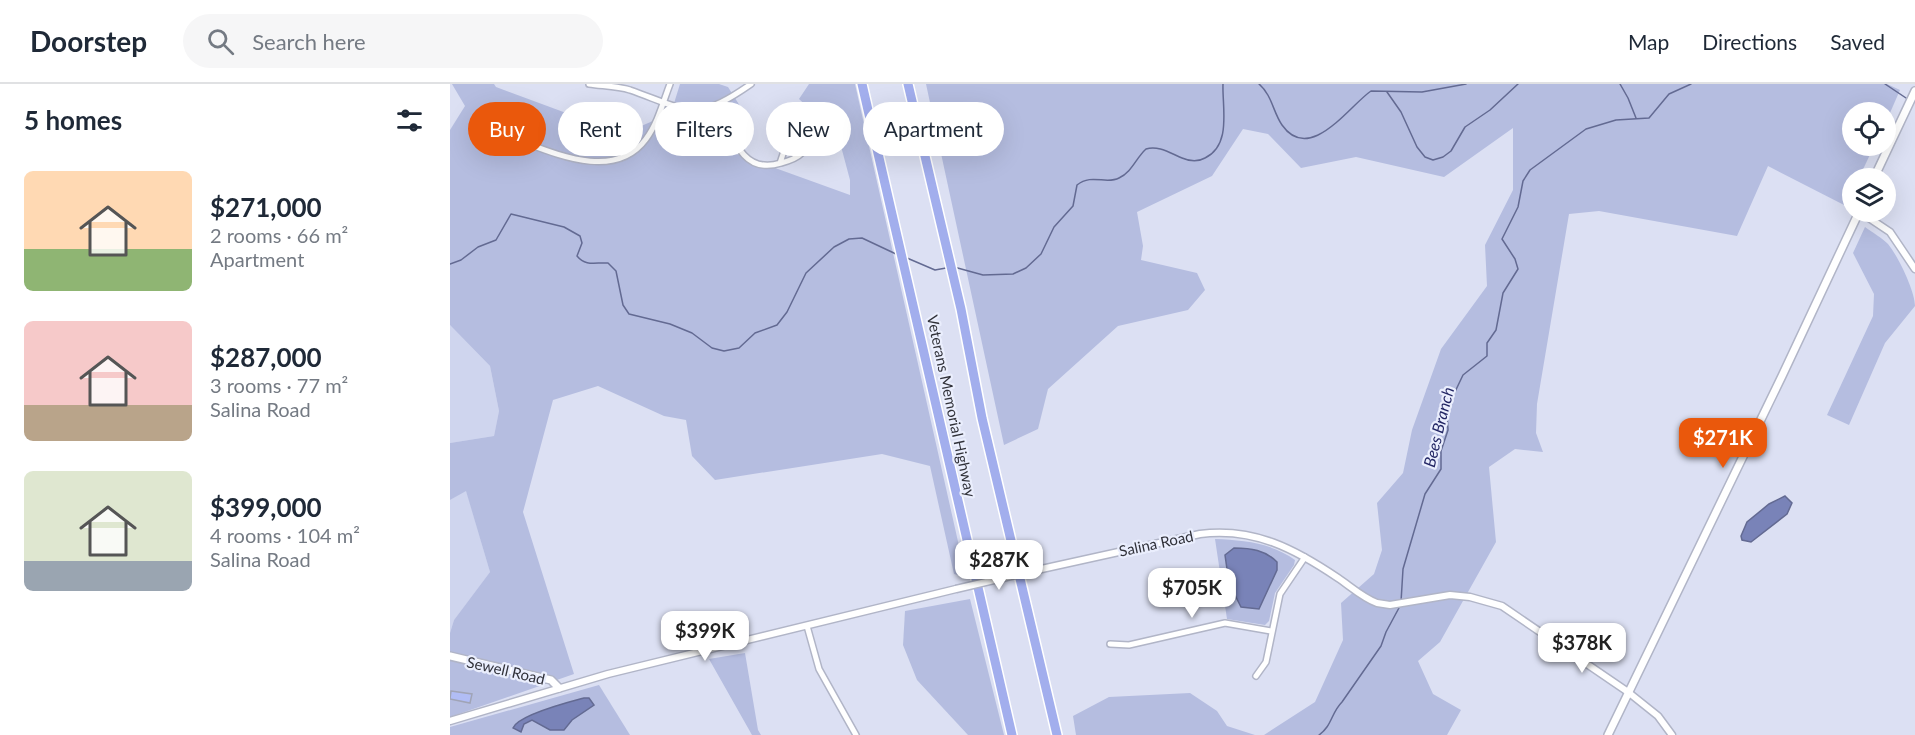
<!DOCTYPE html>
<html lang="en">
<head>
<meta charset="utf-8">
<style>
	body { margin:0; font-family:Lato,sans-serif; background:#f6f6f7; color:#1f2937; height:100vh; display:flex; flex-direction:column; font-size:22px; white-space:nowrap }
	* { box-sizing:border-box; margin:0 }
	p { font-size:20px; color:#747a83 }
	.icon { flex:none; width:33px; height:33px; fill:none; stroke:currentColor; stroke-width:2; stroke-linecap:round; stroke-linejoin:round }
	.map { position:relative; flex:1; overflow:hidden }
	.details { display:flex; flex-direction:column; background:#fff; width:450px }
	.details>* { flex:none }
	.hud { position:absolute; left:18px; top:18px; width:570px; height:54px; display:flex; gap:12px }
	.fabs { position:absolute; left:1392px; top:18px; display:grid; gap:12px }
	.fabs a { display:grid; place-items:center; width:54px; height:54px; border-radius:50%; background:#fff; box-shadow:0 6px 24px #0002; font-size:30px }
	.price { position:absolute; translate:-50% -51px; padding:0 14px; border-radius:12px; background:#fff; color:#222; font-size:20px; line-height:39px; filter:drop-shadow(0 2px 3px #0008) }
	.price::after { content:''; position:absolute; left:50%; top:36px; width:18px; height:14px; margin-left:-9px; background:inherit; clip-path:polygon(0 0,100% 0,50% 100%) }
	.price.on { background:#ea580c; color:#fff }
	ul { padding:0; list-style:none }
	li { display:flex; align-items:center; gap:18px; height:150px; padding:0 24px }
	li span { display:grid; place-items:center; flex:none; width:168px; height:120px; border-radius:9px; color:#555 }
	li>.icon { margin-inline-start:auto }
	span .icon { width:72px; height:72px; fill:#fffc; stroke-width:1 }
	li b { font-size:26px }
	h2 { display:flex; justify-content:space-between; align-items:center; height:72px; padding:0 24px; font-size:26px }
	.tag { padding:0 21px; border-radius:27px; background:#fff; box-shadow:0 6px 24px #0002; font-size:21px; line-height:54px }
	.tag.on { background:#ea580c; color:#fff }
	header { display:flex; align-items:center; gap:36px; box-sizing:border-box; height:84px; padding:0 30px; background:#fff; border-bottom:2px solid #e0e1e3 }
	header strong { font-size:28px }
	nav { display:flex; gap:33px; margin-inline-start:auto; font-size:21px }
	.search { width:420px; height:54px; background:#f6f6f7; display:flex; align-items:center; gap:15px; box-sizing:border-box; padding:0 21px; border-radius:33px; color:#747a83; font-size:22px }
	main { display:flex; flex:1; min-height:0 }
	.map>svg:first-child { display:block }
	.built { fill:#cfd5ee }
	.green { fill:#b5bde0 }
	.water { fill:#7983b8; stroke:#636a92; stroke-width:1.5 }
	.lines { fill:none; stroke-linecap:round; stroke-linejoin:round }
	.stream { stroke:#636a92; stroke-width:1.5 }
	.building { fill:#b1bdf5; stroke:#a0a4b6; stroke-width:1.5 }
	.minor-casing { stroke:#b1b5c7; stroke-width:8 }
	.tertiary-casing { stroke:#b1b5c7; stroke-width:9 }
	.secondary-casing { stroke:#b1b5c7; stroke-width:10 }
	.motorway-casing { stroke:#fff; stroke-width:12 }
	.minor { stroke:#fff; stroke-width:5 }
	.tertiary { stroke:#fff; stroke-width:6 }
	.secondary { stroke:#fff; stroke-width:7 }
	.motorway { stroke:#a2aeed; stroke-width:9 }
	.tertiary-bridge-casing { stroke:#b1b5c7; stroke-width:9; stroke-linecap:butt }
	.tertiary-bridge { stroke:#fff; stroke-width:6 }
	.labels { text-anchor:middle; dominant-baseline:central; stroke-width:4.5; stroke-linejoin:round; paint-order:stroke }
	.street-label { font-size:15px; fill:#303139; stroke:#eaeefd }
	.water-label { font-size:16px; font-style:italic; fill:#212463; stroke:#eaeefd }
</style>
</head>
<body>
<header>
<strong>Doorstep</strong>
<div class="search"><svg class="icon" aria-label="search" viewBox="0 0 24 24"><circle cx="10" cy="10" r="6"/><path d="M15 15l6 6"/></svg>Search here</div>
<nav><a>Map</a><a>Directions</a><a>Saved</a></nav>
</header>
<main>
<section class="details">
<h2>5 homes<svg class="icon" aria-label="filters" viewBox="0 0 24 24"><path d="M4 7h16M4 17h16"/><circle cx="9" cy="7" r="2"/><circle cx="15" cy="17" r="2"/></svg></h2>
<ul>
<li><span style="background:linear-gradient(#ffd9b3 65%,#8fb573 0)"><svg class="icon" aria-label="home" viewBox="0 0 24 24"><path d="M3 11l9-7 9 7M6 9v11h12V9"/></svg></span><div><b>$271,000</b><p>2 rooms · 66 m²</p><p>Apartment</p></div></li>
<li><span style="background:linear-gradient(#f6c9c9 70%,#b9a48a 0)"><svg class="icon" aria-label="home" viewBox="0 0 24 24"><path d="M3 11l9-7 9 7M6 9v11h12V9"/></svg></span><div><b>$287,000</b><p>3 rooms · 77 m²</p><p>Salina Road</p></div></li>
<li><span style="background:linear-gradient(#dfe7d0 75%,#9aa5b1 0)"><svg class="icon" aria-label="home" viewBox="0 0 24 24"><path d="M3 11l9-7 9 7M6 9v11h12V9"/></svg></span><div><b>$399,000</b><p>4 rooms · 104 m²</p><p>Salina Road</p></div></li>
</ul>
</section>
<div class="map">
<svg width="1465" height="651" viewBox="0 0 1465 651">
	<rect width="100%" height="100%" fill="#dce0f3"/>
	<g class="built">
		<polygon points="0,241 40,282 49,327 44,352 0,359"/>
		<polygon points="16,406 40,488 4,536 0,549 0,416"/>
	</g>
	<g class="green">
		<polygon points="2,0 44,0 46,3 173,50 221,29 230,0 269,0 278,3 290,22 281,68 400,111 400,96 388,51 349,15 359,0 405,0 516,493 504,490 480,382 432,370 265,396 242,372 236,336 214,332 148,302 103,316 73,428 124,590 0,633 0,549 4,536 40,488 16,407 0,416 0,359 44,352 49,327 40,282 0,241 0,46 15,22"/>
		<polygon points="476,0 1437,0 1450,6 1436,38 1436,28 1402,28 1402,62 1424,62 1409,94 1402,94 1402,109 1396,122 1318,82 1287,152 1149,127 1119,130 1087,320 1086,349 1093,368 1065,365 1039,383 1046,458 990,558 968,577 983,610 1011,626 997,651 814,651 865,618 893,556 891,519 924,490 932,466 927,419 953,389 962,346 991,265 1037,202 1035,161 1063,106 1063,44 994,93 906,73 851,84 818,50 793,45 762,92 687,128 693,162 691,176 747,189 755,206 738,226 668,242 598,305 588,345 554,361"/>
		<path d="M1415,143C1422,148 1432,154 1438,160C1448,172 1465,207 1465,222L1435,259L1399,341L1377,331L1423,232L1424,210L1403,169Z"/>
		<path d="M765,455C793,456 822,459 845,476L844,481L825,509L819,537L815,541L777,535Z"/>
		<polygon points="520,515 554,651 518,651 467,596 453,561 455,527"/>
		<polygon points="295,569 308,646 311,651 302,651 259,575"/>
		<polygon points="149,601 180,651 0,651 0,643"/>
		<polygon points="740,609 767,627 777,642 805,651 626,651 623,632 659,613"/>
	</g>
	<g class="water">
		<polygon points="1335,412 1342,419 1337,430 1301,458 1292,456 1291,452 1297,438 1319,420"/>
		<path d="M784,464C801,464 815,466 827,478V486L809,525L791,523L779,499L775,471Z"/>
		<path d="M134,614H139L144,621L122,636L114,646H100L82,636L74,640L71,648L63,644C68,631 119,618 134,614Z"/>
	</g>
	<g class="lines">
		<g class="stream">
			<path d="M809,0C822,11 823,28 832,41C860,81 900,21 921,7L972,8L1016,0"/>
			<polyline points="1170,0 1178,14 1186,34"/>
			<polyline points="1435,0 1459,16"/>
			<polyline points="937,8 951,28 967,63 975,73 983,76 993,73 1001,67 1015,43 1040,26 1068,0"/>
			<polyline points="457,174 485,186 496,184"/>
			<path d="M0,180L11,176L28,163L46,156L61,130L114,143L130,152L132,159L127,172C136,183 146,178 158,179L166,187L173,221L179,230L220,240L242,249L262,264L274,267L289,264L305,249L327,241L337,228L356,189L384,163L399,155L412,154L446,170"/>
			<path d="M504,183L533,191L563,190L576,184L591,170L604,143L623,122L627,101C642,89 656,101 669,94C682,88 686,74 696,65C708,61 720,69 732,74C739,77 748,78 755,74C782,61 772,23 773,0"/>
			<polyline points="951,518 953,485 975,410 991,385 991,367 998,346 997,330 1003,312 1013,291 1037,272 1037,259 1046,246 1053,209 1068,185 1065,175 1052,155 1068,123 1073,97 1080,86 1136,45 1166,36 1199,34 1219,10 1241,0"/>
			<path d="M869,651C882,642 881,629 892,618L931,562L936,548L950,522"/>
		</g>
	</g>
	<polygon class="building" points="1,607 22,610 20,619 0,615"/>
	<g class="lines">
		<g class="minor-casing">
			<g id="minor">
				<path d="M139,0C152,2 167,2 180,6C239,27 245,39 301,0"/>
				<path d="M269,20C282,49 290,92 331,79C339,77 346,75 352,69L349,60L343,58L336,61L330,79"/>
				<circle cx="59" cy="54" r="9"/>
				<path d="M68,56C106,70 165,97 196,55C208,39 213,18 220,0"/>
				<polyline points="357,542 369,585 406,651"/>
				<polyline points="660,560 679,561 775,539 821,547"/>
				<polyline points="806,592 816,578 830,510 855,473"/>
			</g>
		</g>
		<g class="tertiary-casing">
			<g id="tertiary">
				<polyline points="1410,128 1440,148 1465,185"/>
				<path d="M587,486L750,450C804,443 845,465 888,494C900,502 913,514 927,519L940,521L1000,511L1020,513L1052,522L1178,608L1208,632L1222,651"/>
				<polyline points="0,637 158,590 506,505"/>
			</g>
		</g>
		<g class="secondary-casing">
			<g id="secondary">
				<polyline points="1424,94 1465,7"/>
				<polyline points="0,572 101,596 109,604"/>
				<polyline points="1158,651 1332,292 1409,128"/>
			</g>
		</g>
		<g class="motorway-casing">
			<g id="motorway">
				<polyline points="412,0 562,651"/>
				<polyline points="458,0 511,225 532,334 607,651"/>
			</g>
		</g>
		<use href="#minor" class="minor"/>
		<use href="#tertiary" class="tertiary"/>
		<use href="#secondary" class="secondary"/>
		<use href="#motorway" class="motorway"/>
		<g class="tertiary-bridge-casing">
			<polyline id="tertiary-bridge" points="506,505 587,486"/>
		</g>
		<use href="#tertiary-bridge" class="tertiary-bridge"/>
	</g>
	<g class="labels">
		<g class="street-label">
			<text transform="translate(502 322) rotate(78)">Veterans Memorial Highway</text>
			<text transform="translate(706 459) rotate(-12)">Salina Road</text>
			<text transform="translate(56 586) rotate(13)">Sewell Road</text>
		</g>
		<g class="water-label">
			<text transform="translate(988 343) rotate(-76)">Bees Branch</text>
		</g>
	</g>
</svg>
<div class="fabs">
<a><svg class="icon" aria-label="locate" viewBox="0 0 24 24"><circle cx="12" cy="12" r="6"/><path d="M12 2v4M12 18v4M2 12h4M18 12h4"/></svg></a>
<a><svg class="icon" aria-label="layers" viewBox="0 0 24 24"><path d="M12 4l9 5-9 5-9-5zM3 14l9 5 9-5"/></svg></a>
</div>
<b class="price on" style="left:1273px;top:385px">$271K</b>
<b class="price" style="left:549px;top:507px">$287K</b>
<b class="price" style="left:742px;top:535px">$705K</b>
<b class="price" style="left:255px;top:578px">$399K</b>
<b class="price" style="left:1132px;top:590px">$378K</b>
<div class="hud">
<a class="tag on">Buy</a>
<a class="tag">Rent</a>
<a class="tag">Filters</a>
<a class="tag">New</a>
<a class="tag">Apartment</a>
</div>
</div>
</main>
</body>
</html>
